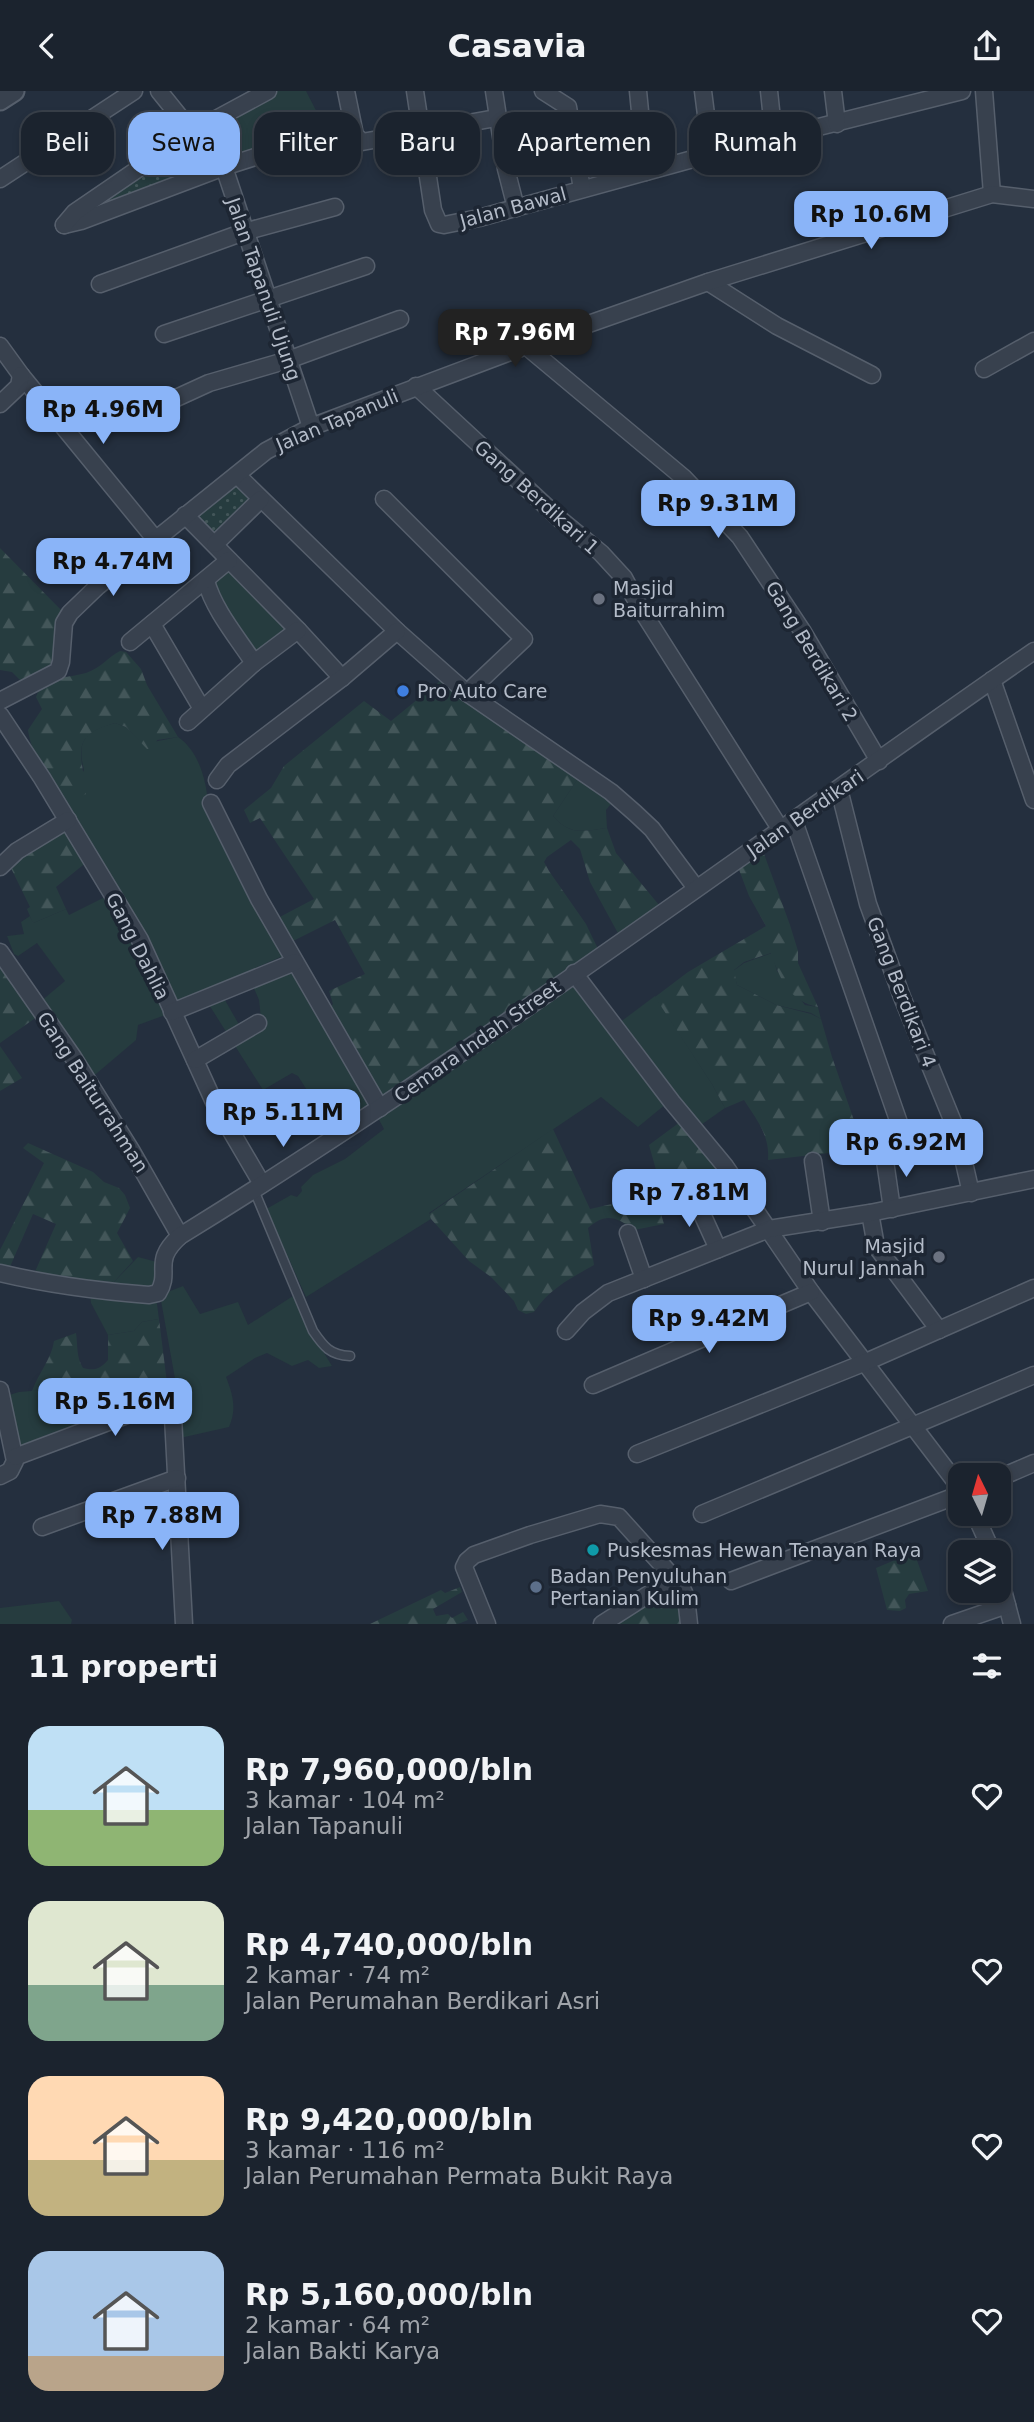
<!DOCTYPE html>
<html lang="id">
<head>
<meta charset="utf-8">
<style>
	body { margin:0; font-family:"DejaVu Sans",sans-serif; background:#282f3a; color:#f1f3f6; height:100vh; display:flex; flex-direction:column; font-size:26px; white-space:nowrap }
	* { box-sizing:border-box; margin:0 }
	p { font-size:23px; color:#a0a4aa }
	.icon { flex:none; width:38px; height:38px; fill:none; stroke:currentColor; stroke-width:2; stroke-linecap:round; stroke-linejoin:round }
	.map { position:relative; height:1533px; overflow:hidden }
	.panel { display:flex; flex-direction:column; background:#1b232e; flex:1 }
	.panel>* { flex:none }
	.hud { position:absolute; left:21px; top:21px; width:992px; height:63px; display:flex; gap:14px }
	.needle { width:46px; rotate:355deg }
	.controls { position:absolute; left:948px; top:1372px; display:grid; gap:14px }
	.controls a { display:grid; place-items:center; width:63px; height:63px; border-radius:14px; background:#1b232e; box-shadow:0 4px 10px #0003,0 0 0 2px #39404a; font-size:35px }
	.price { position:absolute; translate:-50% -60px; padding:0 16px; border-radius:14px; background:#8ab4f8; color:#111; font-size:23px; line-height:46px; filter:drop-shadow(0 2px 4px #0008) }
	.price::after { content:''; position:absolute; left:50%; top:42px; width:21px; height:16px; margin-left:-10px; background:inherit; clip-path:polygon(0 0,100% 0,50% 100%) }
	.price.on { background:#222; color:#fff }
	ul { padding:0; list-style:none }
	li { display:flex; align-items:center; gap:21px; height:175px; padding:0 28px }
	li span { display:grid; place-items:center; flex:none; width:196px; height:140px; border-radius:21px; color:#555 }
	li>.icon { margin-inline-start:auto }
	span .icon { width:84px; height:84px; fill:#fffc; stroke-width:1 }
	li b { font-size:30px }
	h2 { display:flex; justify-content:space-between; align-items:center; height:84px; padding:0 28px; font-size:30px }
	.pill { padding:0 24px; border-radius:21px; background:#1b232e; box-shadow:0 4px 10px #0003,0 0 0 2px #39404a; font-size:24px; line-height:63px }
	.pill.on { background:#8ab4f8; color:#111 }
	header { display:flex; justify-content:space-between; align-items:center; height:91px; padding:0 28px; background:#1b232e; font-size:32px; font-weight:600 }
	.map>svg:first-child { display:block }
	.green { fill:#263c3f }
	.forest { fill:url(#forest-firs) }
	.park { fill:url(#park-dots) }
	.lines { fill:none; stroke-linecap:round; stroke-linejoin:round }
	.service-casing { stroke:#565f6c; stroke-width:11 }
	.minor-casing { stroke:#565f6c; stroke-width:19 }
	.tertiary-casing { stroke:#565f6c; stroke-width:23 }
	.service { stroke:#38414e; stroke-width:8 }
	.minor { stroke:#38414e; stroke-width:16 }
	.tertiary { stroke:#38414e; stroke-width:19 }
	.worship-dot { fill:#6b7280; stroke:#1d2633; stroke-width:2.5 }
	.shop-dot { fill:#3f7fe0; stroke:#1d2633; stroke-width:2.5 }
	.culture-dot { fill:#0f9aa8; stroke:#1d2633; stroke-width:2.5 }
	.service-dot { fill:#5c6f8a; stroke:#1d2633; stroke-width:2.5 }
	.labels { text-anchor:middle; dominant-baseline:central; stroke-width:7; stroke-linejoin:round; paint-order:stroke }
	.street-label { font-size:19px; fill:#b4bcc9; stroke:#1d2633 }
	.poi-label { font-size:19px; fill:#b4bcc9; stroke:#1d2633; text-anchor:start }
</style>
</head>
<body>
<header><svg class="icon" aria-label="back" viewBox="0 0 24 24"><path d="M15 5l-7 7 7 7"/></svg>Casavia<svg class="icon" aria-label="share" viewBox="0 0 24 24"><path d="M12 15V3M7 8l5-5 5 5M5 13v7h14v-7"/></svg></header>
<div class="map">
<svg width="1034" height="1533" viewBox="0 0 1034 1533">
	<defs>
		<pattern id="forest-firs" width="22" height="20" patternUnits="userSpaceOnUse" patternTransform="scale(1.75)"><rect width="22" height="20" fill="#263c3f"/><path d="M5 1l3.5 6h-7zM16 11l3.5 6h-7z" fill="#435659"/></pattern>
		<pattern id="park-dots" width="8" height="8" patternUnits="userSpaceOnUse" patternTransform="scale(1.75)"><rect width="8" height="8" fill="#263c3f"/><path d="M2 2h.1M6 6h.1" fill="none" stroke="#435659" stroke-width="1.8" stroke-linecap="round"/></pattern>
	</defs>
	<rect width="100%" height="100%" fill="#242f3e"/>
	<g class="green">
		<polygon points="277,0 306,0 326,39 231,69 203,44 205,39"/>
		<polygon points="231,476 289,537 254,564 212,493"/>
		<path d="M115,632L126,636L143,653L178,646C199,660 207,691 208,714L290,862L174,912C140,844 109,777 65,715L84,679C76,648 86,640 115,632Z"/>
		<path d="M579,686L615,708L606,719L607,737C583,740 570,745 553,725Z"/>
		<polygon points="109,804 168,923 138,934 136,949 90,988 40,911 65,890 37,852 18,865 14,863 7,845 24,843 21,831 30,825 33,832 66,818 69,824"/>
		<polygon points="772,862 777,880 805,914 818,916 821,928 811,922 776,914 737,894 733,880 744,872"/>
		<polygon points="292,879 372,1015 332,1039 298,985 292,982 263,999 206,909 222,904 241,937 261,927 259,909 252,893"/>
		<polygon points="574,893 666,1013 638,1036 601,1006 429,1122 431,1128 306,1206 265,1115 268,1117 291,1104 297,1106 302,1100 301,1096 313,1084 345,1068 384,1038 377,1025"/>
		<polygon points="655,905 712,993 725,1017 698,1036 619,932"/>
		<polygon points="138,1166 157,1171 157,1180 152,1194 144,1196 111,1194"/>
		<path d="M183,1195L200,1223L238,1211L248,1234L293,1205L306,1232L332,1275L319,1277L308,1269L292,1275L267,1262L255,1267L226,1286C233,1304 237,1318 229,1336L180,1347L179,1310L160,1204Z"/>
		<polygon points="90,1202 156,1205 159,1228 142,1231 134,1240 108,1244 91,1212"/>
		<path d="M77,1296L108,1301L115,1310L116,1319L107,1325C90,1331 29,1346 21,1358L6,1305L19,1301Z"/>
		<polygon points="59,1510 72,1529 71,1533 0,1533 0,1517"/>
	</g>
	<g class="forest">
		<polygon points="0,457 64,522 56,573 25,594 12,581 0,579"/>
		<path d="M120,560L126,561L141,578L147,594L178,646L157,649L154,657L147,658L126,636L115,632C67,645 83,664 86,703L65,715C51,691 32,667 28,639L42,618L36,606C44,585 69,587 86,582C101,577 108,566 120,560Z"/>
		<path d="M440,590L501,635L579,686L553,725C570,745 583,740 607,737L616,762L659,814L619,844L590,791L580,758L571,749L547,766L544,771L549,780L586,833L599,860L533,905L507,920L406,992L379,1009L327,921L333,913L329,900L365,883L335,829L289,852L274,829L314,808L260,727L250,732L244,719L271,697L284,675L364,610L391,630Z"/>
		<polygon points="66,734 88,770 56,796 66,818 33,832 27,818 30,816 8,771"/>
		<path d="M764,763L790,834L798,860V872L818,916C790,911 779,887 771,862L744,871L734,879L737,894L776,914L811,923L821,928L832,966L864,1058L768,1069C770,1045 757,1029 744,1009L725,1017L712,993L655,906L688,881L766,835L749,805L738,776Z"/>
		<polygon points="0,865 41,923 0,952"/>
		<polygon points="0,955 22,987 0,1000"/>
		<path d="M680,1031L723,1081L700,1091L659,1116L664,1133L634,1139C617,1126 606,1121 588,1137L594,1174C571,1187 549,1198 534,1221L526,1223L518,1219L514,1210L491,1186L469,1170L431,1128L429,1123L553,1038L590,1118L638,1107L660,1093L649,1054Z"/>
		<polygon points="28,1052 93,1081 104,1091 119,1097 125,1104 130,1117 117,1142 133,1170 111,1194 34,1183 56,1133 33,1123 9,1178 0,1176 0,1159 44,1072 23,1057"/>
		<path d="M159,1228L168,1300L165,1303L116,1319L115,1310L108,1301L77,1296L32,1300C38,1283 52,1267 54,1250L76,1242C78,1255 76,1266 83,1277C95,1280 100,1278 108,1269V1244L134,1240L142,1231Z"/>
		<polygon points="914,1461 928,1500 909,1503 905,1509 906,1517 900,1520 887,1519 876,1477"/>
		<polygon points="668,1495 678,1497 684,1533 619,1533"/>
		<polygon points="460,1496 462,1501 433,1518 436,1525 448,1523 452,1527 463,1521 468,1529 458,1533 370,1533 441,1499 445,1502"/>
	</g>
	<g class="park">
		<polygon points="192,47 216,77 91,122 83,119"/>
		<polygon points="236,390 254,410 215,447 195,424"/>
	</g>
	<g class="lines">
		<g class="service-casing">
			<path id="service" d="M254,1099L313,1240C324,1256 330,1264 350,1265"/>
		</g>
		<g class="minor-casing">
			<g id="minor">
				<polyline points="159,0 192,41 224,76 311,336"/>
				<polyline points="346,0 355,44 362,51 496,27"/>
				<polyline points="415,0 433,119 439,133 444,134 479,127 711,63 962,0"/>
				<polyline points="494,0 506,78 516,117"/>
				<polyline points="543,0 568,16 582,98"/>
				<polyline points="638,0 646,81"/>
				<polyline points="703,0 711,63"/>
				<polyline points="769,0 774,47"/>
				<polyline points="833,0 837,33"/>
				<polyline points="984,0 992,103"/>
				<polyline points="0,88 134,0"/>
				<polyline points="64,134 81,130 224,76 308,49"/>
				<polyline points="64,134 75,121 192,41 268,0"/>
				<polyline points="708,191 777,235 872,284"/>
				<polyline points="100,193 244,141 335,116"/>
				<polyline points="164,243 366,175"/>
				<polyline points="0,255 21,284 156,449"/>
				<polyline points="526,255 684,387 740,446 803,541 879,670"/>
				<polyline points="984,278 1034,250"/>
				<polyline points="416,295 561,429 601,462 624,487 639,515 781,739"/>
				<polyline points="0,313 19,295 21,284"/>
				<polyline points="161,314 209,292 288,269 400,228"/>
				<polyline points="237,384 397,540 467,602 611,701 635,722 652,738 696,797"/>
				<polyline points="384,408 524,548 467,602"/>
				<polyline points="185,424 298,539 342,587"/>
				<polyline points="215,453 261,408"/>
				<path d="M206,490C214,519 237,546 254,572"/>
				<polyline points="152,533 202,618"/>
				<polyline points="130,551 229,469"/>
				<polyline points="992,589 1034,709"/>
				<polyline points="0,610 58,580 61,571 64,532 70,522 98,495 266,360 311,336 526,255 708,191 992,103 1034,108"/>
				<polyline points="0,624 42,687 140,849 214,1011 262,1093"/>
				<polyline points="188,631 254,572 298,539"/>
				<polyline points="217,689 228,674 342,587 397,540"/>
				<polyline points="839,698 868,813 902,906 953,1031 960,1054 971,1102"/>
				<polyline points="211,712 259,808 380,1017"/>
				<polyline points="794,730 905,1049"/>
				<polyline points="0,776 17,760 68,729"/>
				<polyline points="0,861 73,966 131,1059 180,1145"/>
				<polyline points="574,882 672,1011 725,1075 811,1201 961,1398"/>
				<polyline points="172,921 295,871"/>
				<polyline points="195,969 258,932"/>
				<polyline points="884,1063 892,1118"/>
				<polyline points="813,1070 822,1131"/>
				<polyline points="693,1103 718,1158"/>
				<polyline points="870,1122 876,1155 939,1239"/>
				<polyline points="628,1142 644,1188"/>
				<path d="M0,1182C50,1194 98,1200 149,1204L158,1202C172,1180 151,1171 180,1145C474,964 751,756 1034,560"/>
				<polyline points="566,1240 583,1221 608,1202 769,1138 870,1122 1034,1088"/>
				<polyline points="593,1294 811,1201"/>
				<polyline points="0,1299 15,1370 10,1380 0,1385"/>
				<polyline points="637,1363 866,1271 1034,1197"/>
				<polyline points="15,1366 172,1307 184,1533"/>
				<polyline points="999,1387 1034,1372"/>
				<polyline points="702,1423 1034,1284"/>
				<polyline points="975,1423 992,1461"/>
				<polyline points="42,1436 177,1387"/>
				<polyline points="999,1484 1012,1533"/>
				<polyline points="731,1490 961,1403"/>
				<polyline points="487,1533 464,1476 467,1470 474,1464 530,1444 600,1423 619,1426 681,1495 686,1506 689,1533"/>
				<polyline points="602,1533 674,1487"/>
				<polyline points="952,1533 1007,1514"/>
			</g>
		</g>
		<g class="tertiary-casing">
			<polyline id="tertiary" points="0,9 14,0"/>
		</g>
		<use href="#service" class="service"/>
		<use href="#minor" class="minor"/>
		<use href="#tertiary" class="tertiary"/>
	</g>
	<g class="worship-dot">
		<circle cx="599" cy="508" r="7"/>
		<circle cx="939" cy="1166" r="7"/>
	</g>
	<circle class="shop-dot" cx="403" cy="600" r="7"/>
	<circle class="culture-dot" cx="593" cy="1459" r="7"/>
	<circle class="service-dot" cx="536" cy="1496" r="7"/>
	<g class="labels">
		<g class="street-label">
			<text transform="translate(513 116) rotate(-15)">Jalan Bawal</text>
			<text transform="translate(264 198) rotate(71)">Jalan Tapanuli Ujung</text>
			<text transform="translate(337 329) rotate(-23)">Jalan Tapanuli</text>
			<text transform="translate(537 406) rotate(42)">Gang Berdikari 1</text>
			<text transform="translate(812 560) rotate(59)">Gang Berdikari 2</text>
			<text transform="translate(805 722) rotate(-35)">Jalan Berdikari</text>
			<text transform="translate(138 855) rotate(63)">Gang Dahlia</text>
			<text transform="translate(902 901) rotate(69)">Gang Berdikari 4</text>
			<text transform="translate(477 950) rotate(-35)">Cemara Indah Street</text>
			<text transform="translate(93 1001) rotate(57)">Gang Baiturrahman</text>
		</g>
		<g class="poi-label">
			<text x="613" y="497">Masjid<tspan x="613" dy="22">Baiturrahim</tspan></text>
			<text x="417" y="600">Pro Auto Care</text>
			<text x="925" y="1155" text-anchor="end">Masjid<tspan x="925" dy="22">Nurul Jannah</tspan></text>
			<text x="607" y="1459">Puskesmas Hewan Tenayan Raya</text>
			<text x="550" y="1485">Badan Penyuluhan<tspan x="550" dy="22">Pertanian Kulim</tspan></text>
		</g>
	</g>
</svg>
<div class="controls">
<a><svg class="needle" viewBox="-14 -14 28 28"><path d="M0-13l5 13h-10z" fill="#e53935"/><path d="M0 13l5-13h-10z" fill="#a0a4aa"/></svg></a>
<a><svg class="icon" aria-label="layers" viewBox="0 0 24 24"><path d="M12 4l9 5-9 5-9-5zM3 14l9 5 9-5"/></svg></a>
</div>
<b class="price" style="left:871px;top:160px">Rp 10.6M</b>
<b class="price on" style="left:515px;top:278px">Rp 7.96M</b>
<b class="price" style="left:103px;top:355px">Rp 4.96M</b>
<b class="price" style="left:718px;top:449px">Rp 9.31M</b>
<b class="price" style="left:113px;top:507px">Rp 4.74M</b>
<b class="price" style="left:283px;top:1058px">Rp 5.11M</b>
<b class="price" style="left:906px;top:1088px">Rp 6.92M</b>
<b class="price" style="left:689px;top:1138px">Rp 7.81M</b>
<b class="price" style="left:709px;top:1264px">Rp 9.42M</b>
<b class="price" style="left:115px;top:1347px">Rp 5.16M</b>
<b class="price" style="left:162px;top:1461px">Rp 7.88M</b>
<div class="hud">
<a class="pill">Beli</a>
<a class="pill on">Sewa</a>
<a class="pill">Filter</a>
<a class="pill">Baru</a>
<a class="pill">Apartemen</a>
<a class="pill">Rumah</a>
</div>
</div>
<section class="panel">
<h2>11 properti<svg class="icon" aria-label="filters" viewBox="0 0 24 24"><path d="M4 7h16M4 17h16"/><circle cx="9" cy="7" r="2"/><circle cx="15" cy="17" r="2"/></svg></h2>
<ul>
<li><span style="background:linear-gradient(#bfe0f5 60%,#8fb573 0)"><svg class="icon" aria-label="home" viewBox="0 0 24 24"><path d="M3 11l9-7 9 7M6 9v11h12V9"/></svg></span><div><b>Rp 7,960,000/bln</b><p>3 kamar · 104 m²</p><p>Jalan Tapanuli</p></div><svg class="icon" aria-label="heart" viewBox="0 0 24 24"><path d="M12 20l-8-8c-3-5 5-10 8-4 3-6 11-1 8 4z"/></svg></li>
<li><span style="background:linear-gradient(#dfe7d0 60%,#7fa58c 0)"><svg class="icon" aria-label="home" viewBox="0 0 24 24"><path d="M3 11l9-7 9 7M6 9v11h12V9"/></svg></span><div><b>Rp 4,740,000/bln</b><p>2 kamar · 74 m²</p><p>Jalan Perumahan Berdikari Asri</p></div><svg class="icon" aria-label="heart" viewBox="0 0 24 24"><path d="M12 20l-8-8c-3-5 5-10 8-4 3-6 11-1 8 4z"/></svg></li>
<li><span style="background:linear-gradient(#ffd9b3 60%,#c2b280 0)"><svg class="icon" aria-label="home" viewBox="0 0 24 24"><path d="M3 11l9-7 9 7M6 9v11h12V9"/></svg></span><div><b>Rp 9,420,000/bln</b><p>3 kamar · 116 m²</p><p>Jalan Perumahan Permata Bukit Raya</p></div><svg class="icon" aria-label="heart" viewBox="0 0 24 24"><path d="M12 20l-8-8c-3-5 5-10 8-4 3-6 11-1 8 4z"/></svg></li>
<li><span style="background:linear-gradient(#a9c7e8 75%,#b9a48a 0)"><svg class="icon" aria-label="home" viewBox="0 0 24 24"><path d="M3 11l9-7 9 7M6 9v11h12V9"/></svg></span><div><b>Rp 5,160,000/bln</b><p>2 kamar · 64 m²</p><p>Jalan Bakti Karya</p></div><svg class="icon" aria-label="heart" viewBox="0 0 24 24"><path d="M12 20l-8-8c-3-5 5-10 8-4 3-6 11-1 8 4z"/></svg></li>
</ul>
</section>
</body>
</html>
